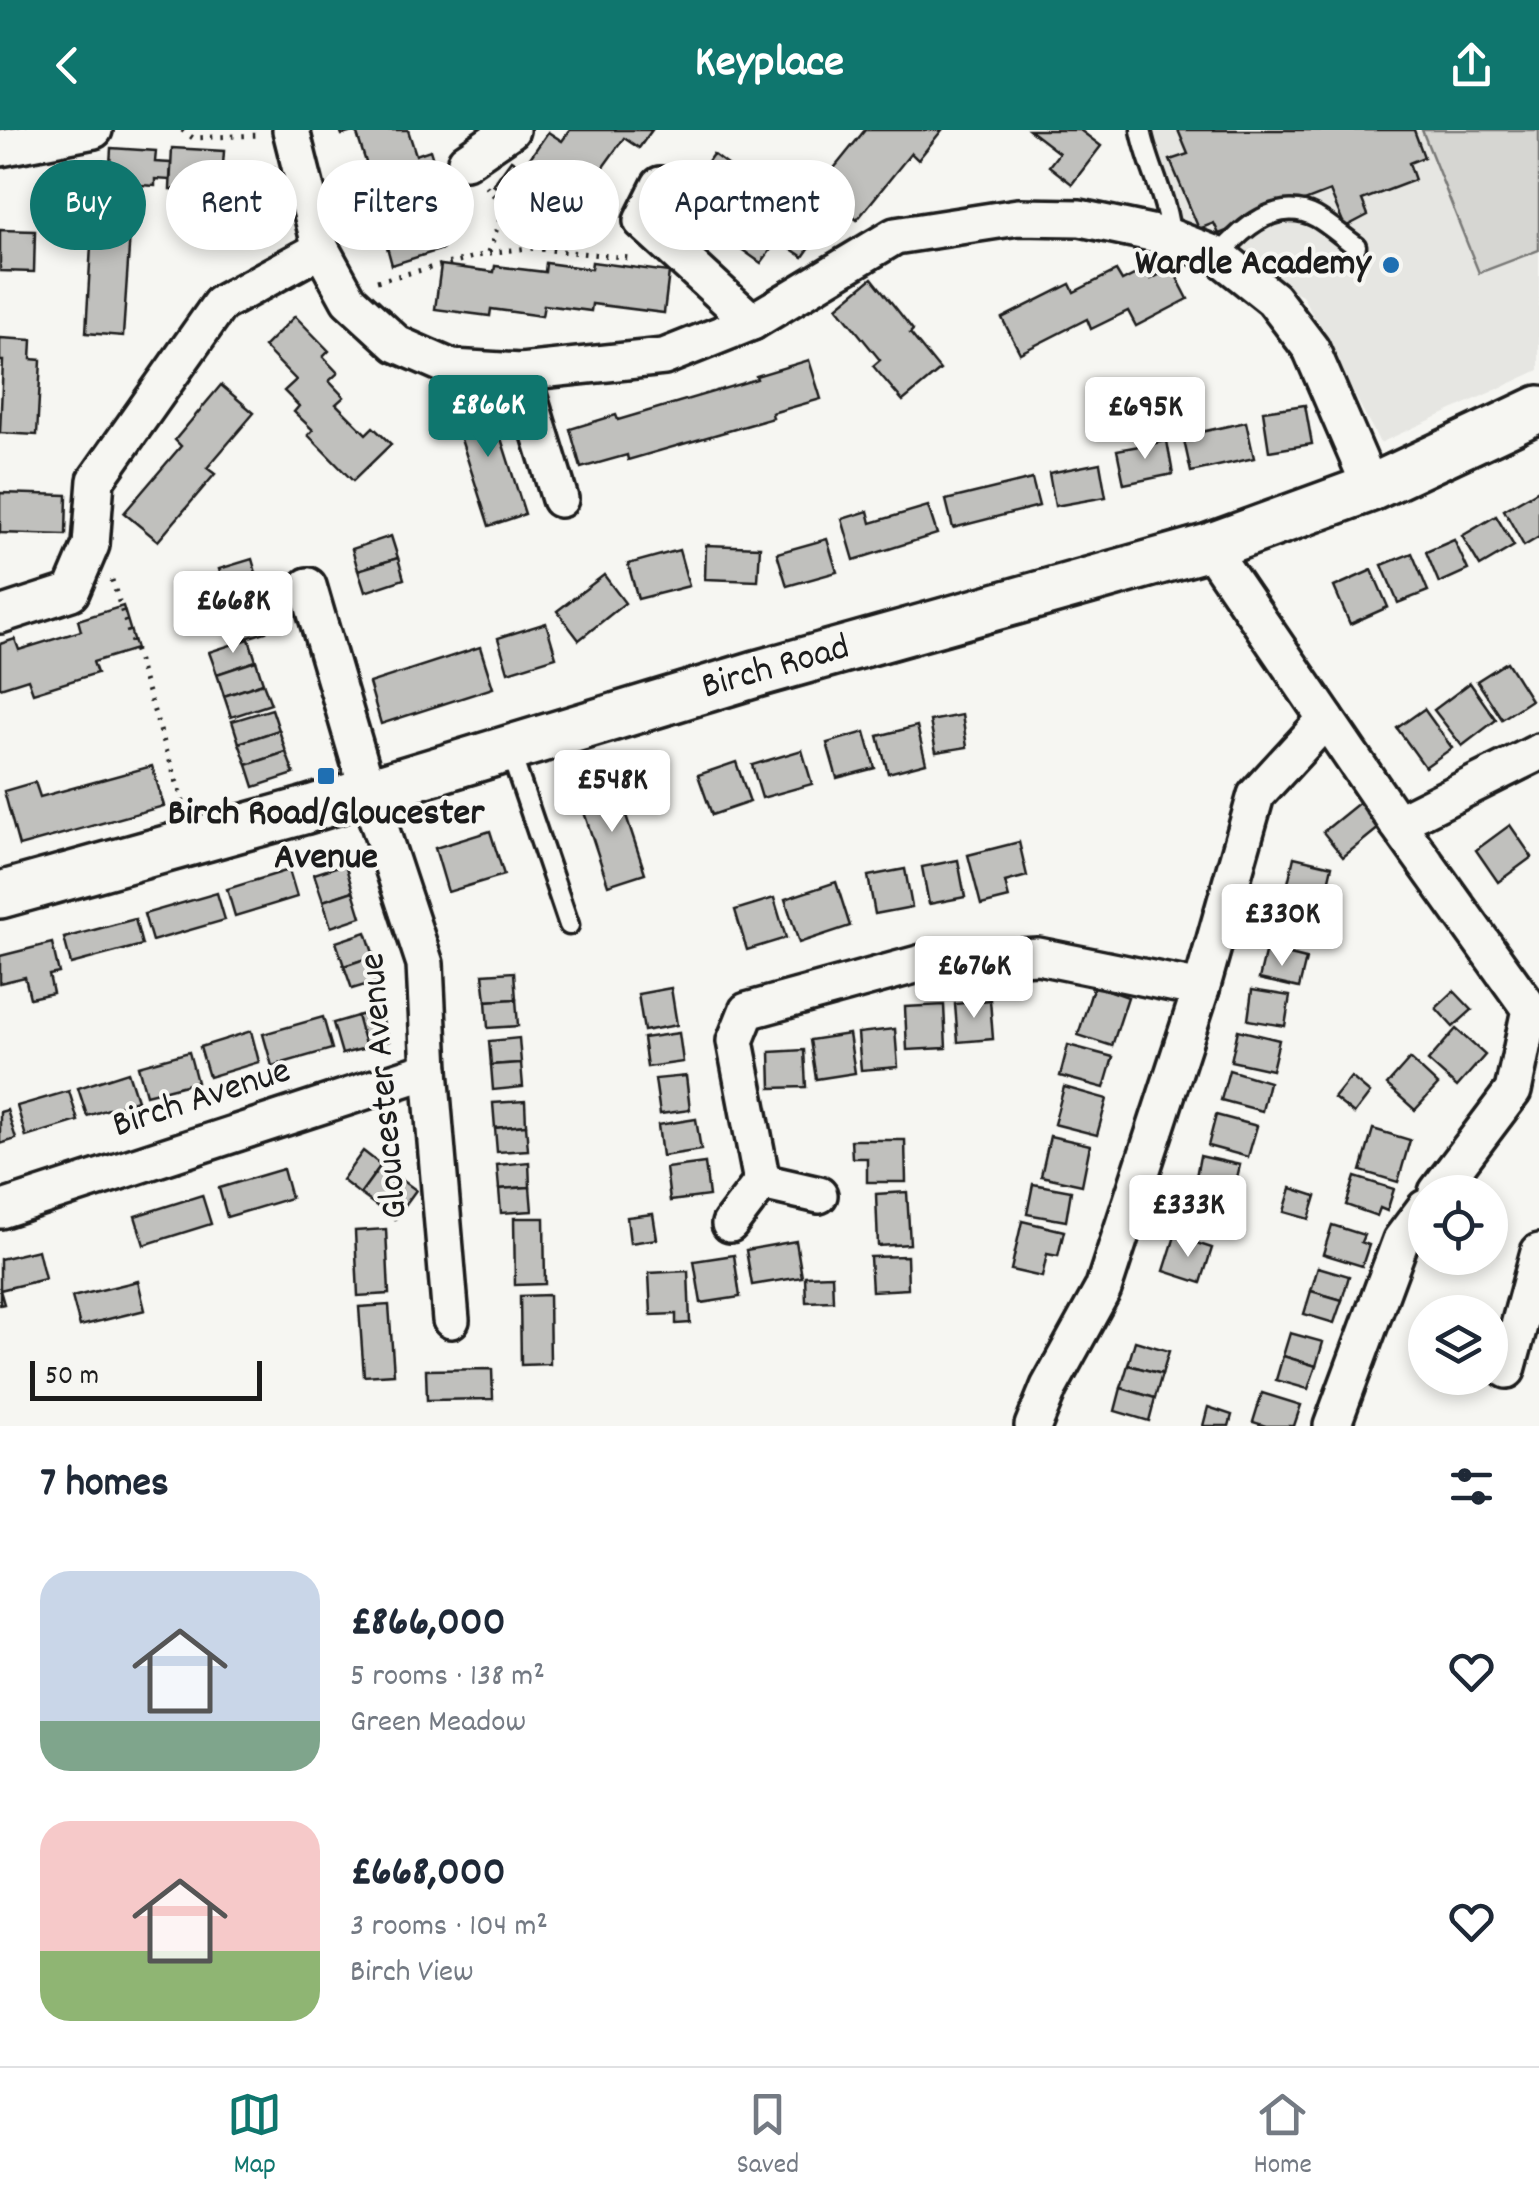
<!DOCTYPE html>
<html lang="en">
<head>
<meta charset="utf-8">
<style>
	body { margin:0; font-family:Dekko,sans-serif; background:#f2f2f3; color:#1f2937; height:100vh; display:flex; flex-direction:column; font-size:38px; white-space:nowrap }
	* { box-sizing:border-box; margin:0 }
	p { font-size:32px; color:#747a83 }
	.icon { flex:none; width:55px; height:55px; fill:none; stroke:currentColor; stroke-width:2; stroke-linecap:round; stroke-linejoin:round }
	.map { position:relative; height:1296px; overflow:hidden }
	.sheet { display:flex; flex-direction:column; background:#fff; flex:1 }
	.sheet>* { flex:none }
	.hud { position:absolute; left:30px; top:30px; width:1000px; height:90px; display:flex; gap:20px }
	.buttons { position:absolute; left:1408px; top:1045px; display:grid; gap:20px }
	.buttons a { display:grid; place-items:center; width:100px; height:100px; border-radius:50%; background:#fff; box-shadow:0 5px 15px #0003; font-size:50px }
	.scale { position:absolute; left:30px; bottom:25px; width:232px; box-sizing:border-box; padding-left:10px; border:5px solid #1c1c1c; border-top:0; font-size:28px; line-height:35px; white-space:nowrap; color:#1c1c1c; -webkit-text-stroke:8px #f6f6f2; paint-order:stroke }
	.price { position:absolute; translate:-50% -85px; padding:0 22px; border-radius:10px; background:#fff; color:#222; font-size:32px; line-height:65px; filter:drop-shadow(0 2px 5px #0008) }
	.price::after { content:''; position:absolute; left:50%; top:60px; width:30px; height:22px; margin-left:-15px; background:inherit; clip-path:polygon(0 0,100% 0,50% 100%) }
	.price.selected { background:#0f766e; color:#fff }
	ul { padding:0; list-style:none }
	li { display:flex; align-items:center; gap:30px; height:250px; padding:0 40px }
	li span { display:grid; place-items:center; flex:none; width:280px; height:200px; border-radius:30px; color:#555 }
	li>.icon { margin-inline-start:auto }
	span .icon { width:120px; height:120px; fill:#fffc; stroke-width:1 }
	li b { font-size:42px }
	h2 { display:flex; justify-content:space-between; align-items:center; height:120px; padding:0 40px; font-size:42px }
	.pill { padding:0 35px; border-radius:45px; background:#fff; box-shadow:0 5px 15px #0003; font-size:35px; line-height:90px }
	.pill.selected { background:#0f766e; color:#fff }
	header { display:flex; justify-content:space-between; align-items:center; height:130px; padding:0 40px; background:#0f766e; color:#fff; font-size:45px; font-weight:800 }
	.menu { display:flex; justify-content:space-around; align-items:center; height:140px; border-top:2px solid #e0e1e3; background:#fff; font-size:28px; color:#747a83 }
	.menu a { display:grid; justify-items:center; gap:5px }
	.menu .selected { color:#0f766e }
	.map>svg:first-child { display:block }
	.built { fill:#e6e6e2 }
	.green { fill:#d6d6d2; stroke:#797977; stroke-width:2.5 }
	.building { fill:#c0c0bd; stroke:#1c1c1c; stroke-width:2.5 }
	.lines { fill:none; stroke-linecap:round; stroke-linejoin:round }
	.service-casing { stroke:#1c1c1c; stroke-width:25 }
	.minor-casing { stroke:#1c1c1c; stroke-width:42 }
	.tertiary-casing { stroke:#1c1c1c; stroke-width:52 }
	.path { stroke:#1c1c1c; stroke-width:5; stroke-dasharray:2.5 8; stroke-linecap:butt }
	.service { stroke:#f6f6f2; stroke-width:18 }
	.minor { stroke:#f6f6f2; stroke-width:35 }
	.tertiary { stroke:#f6f6f2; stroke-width:45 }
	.poi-dot { fill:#1f6fb2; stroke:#f6f6f2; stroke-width:4 }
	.labels { text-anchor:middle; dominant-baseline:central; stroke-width:8; stroke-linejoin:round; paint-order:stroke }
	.poi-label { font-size:38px; font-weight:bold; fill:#1c1c1c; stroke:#f6f6f2; text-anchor:end }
	.street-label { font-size:38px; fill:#1c1c1c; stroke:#f6f6f2 }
</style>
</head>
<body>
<header><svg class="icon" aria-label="back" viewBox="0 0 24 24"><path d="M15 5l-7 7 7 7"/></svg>Keyplace<svg class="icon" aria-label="share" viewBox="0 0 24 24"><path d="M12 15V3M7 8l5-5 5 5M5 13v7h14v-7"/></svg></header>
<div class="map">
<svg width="1539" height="1296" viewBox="0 0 1539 1296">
	<rect width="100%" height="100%" fill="#f6f6f2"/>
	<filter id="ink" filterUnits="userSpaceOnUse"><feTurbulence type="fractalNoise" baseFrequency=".01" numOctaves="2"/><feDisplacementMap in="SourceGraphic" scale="20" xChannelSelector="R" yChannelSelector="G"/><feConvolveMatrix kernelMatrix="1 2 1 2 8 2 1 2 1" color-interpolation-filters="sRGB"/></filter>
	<g filter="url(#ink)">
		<polygon class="built" points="1130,0 1539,0 1539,240 1380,313 1302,165 1183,106"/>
		<polygon class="green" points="1422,0 1539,0 1539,120 1479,143"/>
		<g class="building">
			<polygon points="340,0 408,0 416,25 430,20 451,87 435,92 443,119 392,135 384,106 402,100 384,41 370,45 356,1 342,5"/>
			<polygon points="570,0 652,0 639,18 624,8 598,44 589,38 565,73 551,64 536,85 493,55 511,30 523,38 548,2 562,11"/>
			<polygon points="865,0 942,0 918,30 911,23 857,90 818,58"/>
			<polygon points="1029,0 1080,0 1101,16 1072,54 1049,36 1059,23"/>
			<polygon points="1178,0 1414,0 1424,27 1409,33 1415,50 1362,70 1368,85 1345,97 1330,61 1219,104 1214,93 1199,99 1170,30 1188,24"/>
			<polygon points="111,18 156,21 155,32 171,33 170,50 155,49 155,56 109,53"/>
			<polygon points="172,18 224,21 221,63 170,59"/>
			<polygon points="713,24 736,41 732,48 752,62 747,69 785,95 802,72 828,91 803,127 778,110 761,133 720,104 726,94 705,80 709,74 689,59"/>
			<polygon points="223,34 274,37 272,78 221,75"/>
			<polygon points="85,52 122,54 119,102 130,103 123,206 86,203 92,98 82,98"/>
			<polygon points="0,100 35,101 34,142 0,141"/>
			<polygon points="592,132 669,142 664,183 592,174 591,181 544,175 542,186 491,179 490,186 435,179 441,135 494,142 495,136 545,142 546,133 591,139"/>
			<polygon points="1172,138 1188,169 1136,196 1128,181 1091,199 1087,189 1020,223 1002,188 1070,154 1074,162 1116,141 1122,151 1146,139 1151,149"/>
			<polygon points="872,148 913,200 910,203 940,240 903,271 873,236 880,230 837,177"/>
			<polygon points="295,186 329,221 323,227 338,243 329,251 344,267 336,274 366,304 373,297 391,314 353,351 308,305 313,300 294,282 299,276 284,261 296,250 264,217"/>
			<polygon points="0,208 32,210 31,229 41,230 37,305 0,303 3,231 0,231"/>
			<polygon points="809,230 821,269 772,283 773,288 628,330 627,325 581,338 570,299 616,285 618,290 757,249 756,246"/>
			<polygon points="221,255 254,283 207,338 215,344 158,411 124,383 181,316 175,310"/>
			<polygon points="487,264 525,384 489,396 450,275"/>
			<polygon points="1305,275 1312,314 1269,321 1263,281"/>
			<polygon points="1246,292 1254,328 1191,342 1183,306"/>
			<polygon points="1167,311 1173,344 1124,354 1117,320"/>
			<polygon points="1100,333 1106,367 1055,376 1049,343"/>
			<polygon points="1032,349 1039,376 953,398 946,370"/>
			<polygon points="1539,360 1539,407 1524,416 1504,380"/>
			<polygon points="0,363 67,365 66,405 0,403"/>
			<polygon points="928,376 937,404 854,430 842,389 868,381 871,393"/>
			<polygon points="1496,386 1514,416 1480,436 1462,406"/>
			<polygon points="391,406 398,428 358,440 352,419"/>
			<polygon points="827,409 837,442 787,456 777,423"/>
			<polygon points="1454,410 1468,440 1439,453 1426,422"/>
			<polygon points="706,415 760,417 758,451 705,449"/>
			<polygon points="679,420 689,456 638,469 628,434"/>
			<polygon points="1412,423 1428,461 1398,473 1382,435"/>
			<polygon points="398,428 404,449 365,462 358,440"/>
			<polygon points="252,429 259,453 226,463 219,439"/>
			<polygon points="1372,440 1388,477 1350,494 1334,457"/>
			<polygon points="604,445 625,473 579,510 557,481"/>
			<polygon points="252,455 259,479 226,489 218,465"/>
			<polygon points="123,476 136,519 93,532 97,543 33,563 28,549 0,558 0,514 15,509 19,520 81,501 78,490"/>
			<polygon points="259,479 266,502 233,512 226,489"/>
			<polygon points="546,493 556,527 508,542 498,508"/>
			<polygon points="249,509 256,531 217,544 209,522"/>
			<polygon points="480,517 493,558 381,594 369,553"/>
			<polygon points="256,531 263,553 224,566 217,544"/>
			<polygon points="1507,532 1531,570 1502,589 1477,551"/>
			<polygon points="263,553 271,574 231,587 224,566"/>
			<polygon points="1470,553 1496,590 1462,616 1434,580"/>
			<polygon points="272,579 279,600 239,613 232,591"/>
			<polygon points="1424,579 1452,618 1425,637 1397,598"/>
			<polygon points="962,585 967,617 936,622 930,591"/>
			<polygon points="917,596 926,633 888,643 878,606"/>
			<polygon points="279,600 286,622 247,635 239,613"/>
			<polygon points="865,602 875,638 837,648 827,613"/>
			<polygon points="802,620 812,654 762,668 752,635"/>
			<polygon points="286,622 294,644 254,657 247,635"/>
			<polygon points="736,632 750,672 712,685 698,645"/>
			<polygon points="152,636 164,676 19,716 4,661 35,652 40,667"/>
			<polygon points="616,655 645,743 608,755 579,667"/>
			<polygon points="1365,668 1385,693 1343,727 1323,702"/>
			<polygon points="1510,695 1532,727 1498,752 1476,720"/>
			<polygon points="490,701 504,745 448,762 435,718"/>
			<polygon points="1019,712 1027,746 1005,752 1009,768 981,775 968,725"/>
			<polygon points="1294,727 1332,736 1323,775 1285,766"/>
			<polygon points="958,730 965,767 929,774 922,737"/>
			<polygon points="345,734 353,761 323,771 314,744"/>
			<polygon points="905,739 912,777 875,784 868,746"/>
			<polygon points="289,740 297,767 235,786 227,759"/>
			<polygon points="836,752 850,796 799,813 785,769"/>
			<polygon points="353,761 361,787 331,797 323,771"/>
			<polygon points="217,763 225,790 152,811 144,784"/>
			<polygon points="774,768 786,808 747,820 735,780"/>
			<polygon points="1283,778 1318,785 1312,817 1277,810"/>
			<polygon points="135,789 142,815 71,834 64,808"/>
			<polygon points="366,802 374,826 344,836 336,812"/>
			<polygon points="52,813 59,843 49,845 53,863 30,868 25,847 0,853 0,826"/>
			<polygon points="1266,819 1306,829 1299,858 1259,849"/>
			<polygon points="374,826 382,850 352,859 344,836"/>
			<polygon points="514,842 516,869 486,871 483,844"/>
			<polygon points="1094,855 1128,867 1112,916 1078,905"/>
			<polygon points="671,858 677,895 644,901 638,864"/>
			<polygon points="1252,860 1290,866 1285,896 1248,890"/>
			<polygon points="1454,861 1472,880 1453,897 1436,878"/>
			<polygon points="516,869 518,896 488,898 486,871"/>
			<polygon points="990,870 993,909 958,912 955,874"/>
			<polygon points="944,875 946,918 907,920 905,877"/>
			<polygon points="380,880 389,911 366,918 357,886"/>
			<polygon points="357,886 366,918 342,924 333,893"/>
			<polygon points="323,887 332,919 272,936 263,904"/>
			<polygon points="895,899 898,937 861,940 858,903"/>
			<polygon points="1456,899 1485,925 1457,957 1428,931"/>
			<polygon points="1238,900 1279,910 1272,940 1231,931"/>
			<polygon points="251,901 259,932 209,947 200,917"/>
			<polygon points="679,903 683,932 647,937 643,908"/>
			<polygon points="849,904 855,943 816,949 810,910"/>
			<polygon points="519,908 521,933 491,935 489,911"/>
			<polygon points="1068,915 1113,927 1104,958 1060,946"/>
			<polygon points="804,920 806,957 771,958 770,922"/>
			<polygon points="189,922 197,952 146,965 138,936"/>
			<polygon points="1410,929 1438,955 1415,980 1387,955"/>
			<polygon points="521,933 523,957 493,960 491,935"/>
			<polygon points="1229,940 1269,952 1262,981 1221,970"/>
			<polygon points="128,942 137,970 87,986 78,958"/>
			<polygon points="686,946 690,980 660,984 655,949"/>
			<polygon points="1351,947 1370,963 1354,984 1334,968"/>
			<polygon points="1064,957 1107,969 1097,1005 1054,994"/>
			<polygon points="69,961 78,991 26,1007 17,976"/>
			<polygon points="525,971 526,995 495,998 493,973"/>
			<polygon points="7,980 16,1009 0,1014 0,982"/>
			<polygon points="1216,985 1257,996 1248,1027 1208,1016"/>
			<polygon points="696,989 701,1020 662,1026 658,995"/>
			<polygon points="526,995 528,1020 497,1022 495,998"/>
			<polygon points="1373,999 1410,1010 1398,1052 1361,1041"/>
			<polygon points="1050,1006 1090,1015 1082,1055 1041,1046"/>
			<polygon points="851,1010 905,1010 906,1052 867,1052 867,1028 852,1028"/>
			<polygon points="363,1021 381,1035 360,1064 342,1050"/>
			<polygon points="1200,1026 1240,1035 1233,1065 1194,1057"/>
			<polygon points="529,1032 530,1057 499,1059 497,1035"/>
			<polygon points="705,1033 709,1066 670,1071 666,1038"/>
			<polygon points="381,1035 416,1060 395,1089 360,1064"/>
			<polygon points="283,1039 291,1068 227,1087 219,1058"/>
			<polygon points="1355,1047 1394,1059 1387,1081 1380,1078 1377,1086 1346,1075"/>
			<polygon points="1033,1054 1071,1061 1066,1091 1027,1084"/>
			<polygon points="530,1057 532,1081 501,1083 499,1059"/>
			<polygon points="1291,1058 1316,1066 1309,1089 1284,1082"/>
			<polygon points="907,1062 910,1114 878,1116 876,1064"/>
			<polygon points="202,1065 211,1094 144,1115 135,1086"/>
			<polygon points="1190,1068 1226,1077 1219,1107 1182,1098"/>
			<polygon points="653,1084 657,1109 630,1113 627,1087"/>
			<polygon points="514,1088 544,1088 545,1154 515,1155"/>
			<polygon points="1022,1091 1064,1101 1058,1126 1047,1124 1042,1147 1011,1140"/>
			<polygon points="1332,1095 1364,1105 1361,1112 1369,1115 1362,1136 1323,1124"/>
			<polygon points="386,1099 389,1164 358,1166 355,1101"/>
			<polygon points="1175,1106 1212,1118 1201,1153 1164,1141"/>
			<polygon points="796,1111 802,1147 752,1155 746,1120"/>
			<polygon points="38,1120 45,1149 0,1160 4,1174 0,1175 0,1129"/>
			<polygon points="734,1125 740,1167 701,1173 694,1131"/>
			<polygon points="907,1126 908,1159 872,1161 870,1127"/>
			<polygon points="1318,1137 1349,1146 1342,1170 1311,1161"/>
			<polygon points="688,1141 690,1193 676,1194 676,1184 651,1185 649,1143"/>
			<polygon points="832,1145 833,1171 806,1172 805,1146"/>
			<polygon points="138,1151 145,1180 80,1196 72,1167"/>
			<polygon points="1311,1161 1342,1170 1334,1193 1304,1184"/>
			<polygon points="549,1165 550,1234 521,1235 520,1166"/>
			<polygon points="389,1175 394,1244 364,1246 359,1177"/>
			<polygon points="1290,1203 1323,1212 1316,1236 1283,1226"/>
			<polygon points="1135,1211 1169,1221 1162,1244 1128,1235"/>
			<polygon points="1283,1226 1316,1236 1308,1259 1276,1250"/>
			<polygon points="1128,1235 1162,1244 1155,1268 1121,1258"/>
			<polygon points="492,1239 493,1269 427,1270 426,1240"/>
			<polygon points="1121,1258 1155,1268 1149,1291 1115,1281"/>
			<polygon points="1262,1263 1301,1275 1294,1296 1266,1296 1253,1292"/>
			<polygon points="1208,1277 1232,1285 1229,1296 1203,1296"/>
		</g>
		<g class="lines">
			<g class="service-casing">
				<g id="service">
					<path d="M1141,0C1148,37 1168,69 1170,107"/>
					<path d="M1219,126C1242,98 1278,67 1316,87C1330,95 1343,107 1356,116"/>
					<polyline points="510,621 569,795"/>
				</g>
			</g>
			<g class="minor-casing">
				<g id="minor">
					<polyline points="291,0 321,119 349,170 397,214 452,238 521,242 664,227 752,192 895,106 1018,87 1080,88 1170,107 1219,126 1273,169 1311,219 1371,358"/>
					<polyline points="0,18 94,0"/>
					<polyline points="466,31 511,0"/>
					<polyline points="660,55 642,91 752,192"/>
					<polyline points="521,242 560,369"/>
					<polyline points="1209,417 1397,693 1530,879 1513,961 1437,1062"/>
					<polyline points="308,456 368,661 425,834 430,940 451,1190"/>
					<polyline points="0,485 71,462 91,415 96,350 220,174 321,119"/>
					<polyline points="1397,693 1539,622"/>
					<polyline points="762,1052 735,911 747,881 926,832 1038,826 1201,859"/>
					<polyline points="0,1080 430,940"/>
					<polyline points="730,1094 762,1052 819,1065"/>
					<polyline points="1507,1240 1539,1122"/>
					<polyline points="1033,1296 1049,1257 1103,1159 1201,859 1256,665 1326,589"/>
					<polyline points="1332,1296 1401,1110 1425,1078"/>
				</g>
			</g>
			<g class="tertiary-casing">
				<polyline id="tertiary" points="0,765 303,681 756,544 1209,417 1371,358 1539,279"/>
			</g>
			<g class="path">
				<polyline points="182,0 193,8 259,5"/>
				<polyline points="486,56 537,117"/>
				<polyline points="489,122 504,77"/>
				<polyline points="377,151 495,122 528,118 631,128"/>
				<polyline points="112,450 185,678"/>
			</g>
			<use href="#service" class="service"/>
			<use href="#minor" class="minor"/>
			<use href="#tertiary" class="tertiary"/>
		</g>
	</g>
	<g class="poi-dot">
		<circle cx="1391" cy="135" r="10"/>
		<rect x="316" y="636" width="20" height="20" rx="5"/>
	</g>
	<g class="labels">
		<g class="poi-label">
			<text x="1371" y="135">Wardle Academy</text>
			<text x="326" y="685" text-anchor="middle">Birch Road/Gloucester<tspan x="326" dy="44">Avenue</tspan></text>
		</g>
		<g class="street-label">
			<text transform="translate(776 539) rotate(-16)">Birch Road</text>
			<text transform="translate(386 956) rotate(-95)">Gloucester Avenue</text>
			<text transform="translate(202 970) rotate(-18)">Birch Avenue</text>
		</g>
	</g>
</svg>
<div class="buttons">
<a><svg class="icon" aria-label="locate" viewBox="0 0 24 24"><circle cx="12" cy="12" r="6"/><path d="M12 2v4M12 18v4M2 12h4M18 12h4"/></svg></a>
<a><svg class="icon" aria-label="layers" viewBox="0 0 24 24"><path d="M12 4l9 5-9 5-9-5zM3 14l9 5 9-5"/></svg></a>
</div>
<div class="scale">50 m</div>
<b class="price selected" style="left:488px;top:330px">£866K</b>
<b class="price" style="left:1145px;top:332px">£695K</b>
<b class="price" style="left:233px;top:526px">£668K</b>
<b class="price" style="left:612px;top:705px">£548K</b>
<b class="price" style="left:1282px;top:839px">£330K</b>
<b class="price" style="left:974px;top:891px">£676K</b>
<b class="price" style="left:1188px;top:1130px">£333K</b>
<div class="hud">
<a class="pill selected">Buy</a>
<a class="pill">Rent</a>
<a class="pill">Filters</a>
<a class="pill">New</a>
<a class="pill">Apartment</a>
</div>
</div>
<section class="sheet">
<h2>7 homes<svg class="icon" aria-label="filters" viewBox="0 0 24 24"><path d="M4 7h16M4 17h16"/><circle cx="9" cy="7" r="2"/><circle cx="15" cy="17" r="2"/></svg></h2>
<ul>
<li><span style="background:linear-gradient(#c9d6e8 75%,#7fa58c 0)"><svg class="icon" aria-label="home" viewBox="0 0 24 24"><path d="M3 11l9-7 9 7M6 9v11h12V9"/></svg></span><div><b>£866,000</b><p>5 rooms · 138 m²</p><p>Green Meadow</p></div><svg class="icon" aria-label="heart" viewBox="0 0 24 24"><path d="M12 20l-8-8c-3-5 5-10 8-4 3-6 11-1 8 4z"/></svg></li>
<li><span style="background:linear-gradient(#f6c9c9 65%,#8fb573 0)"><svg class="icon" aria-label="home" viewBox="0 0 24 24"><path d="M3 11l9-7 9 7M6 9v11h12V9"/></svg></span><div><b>£668,000</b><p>3 rooms · 104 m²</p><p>Birch View</p></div><svg class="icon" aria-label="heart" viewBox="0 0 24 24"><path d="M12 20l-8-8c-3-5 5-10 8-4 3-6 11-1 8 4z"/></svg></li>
</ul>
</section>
<nav class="menu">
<a class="selected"><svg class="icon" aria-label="map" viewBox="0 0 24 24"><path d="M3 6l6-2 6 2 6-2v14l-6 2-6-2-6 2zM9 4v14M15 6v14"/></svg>Map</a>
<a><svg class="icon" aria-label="saved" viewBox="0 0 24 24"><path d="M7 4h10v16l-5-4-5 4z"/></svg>Saved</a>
<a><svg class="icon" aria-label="home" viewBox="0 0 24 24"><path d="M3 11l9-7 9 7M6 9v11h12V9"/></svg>Home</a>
</nav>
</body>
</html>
